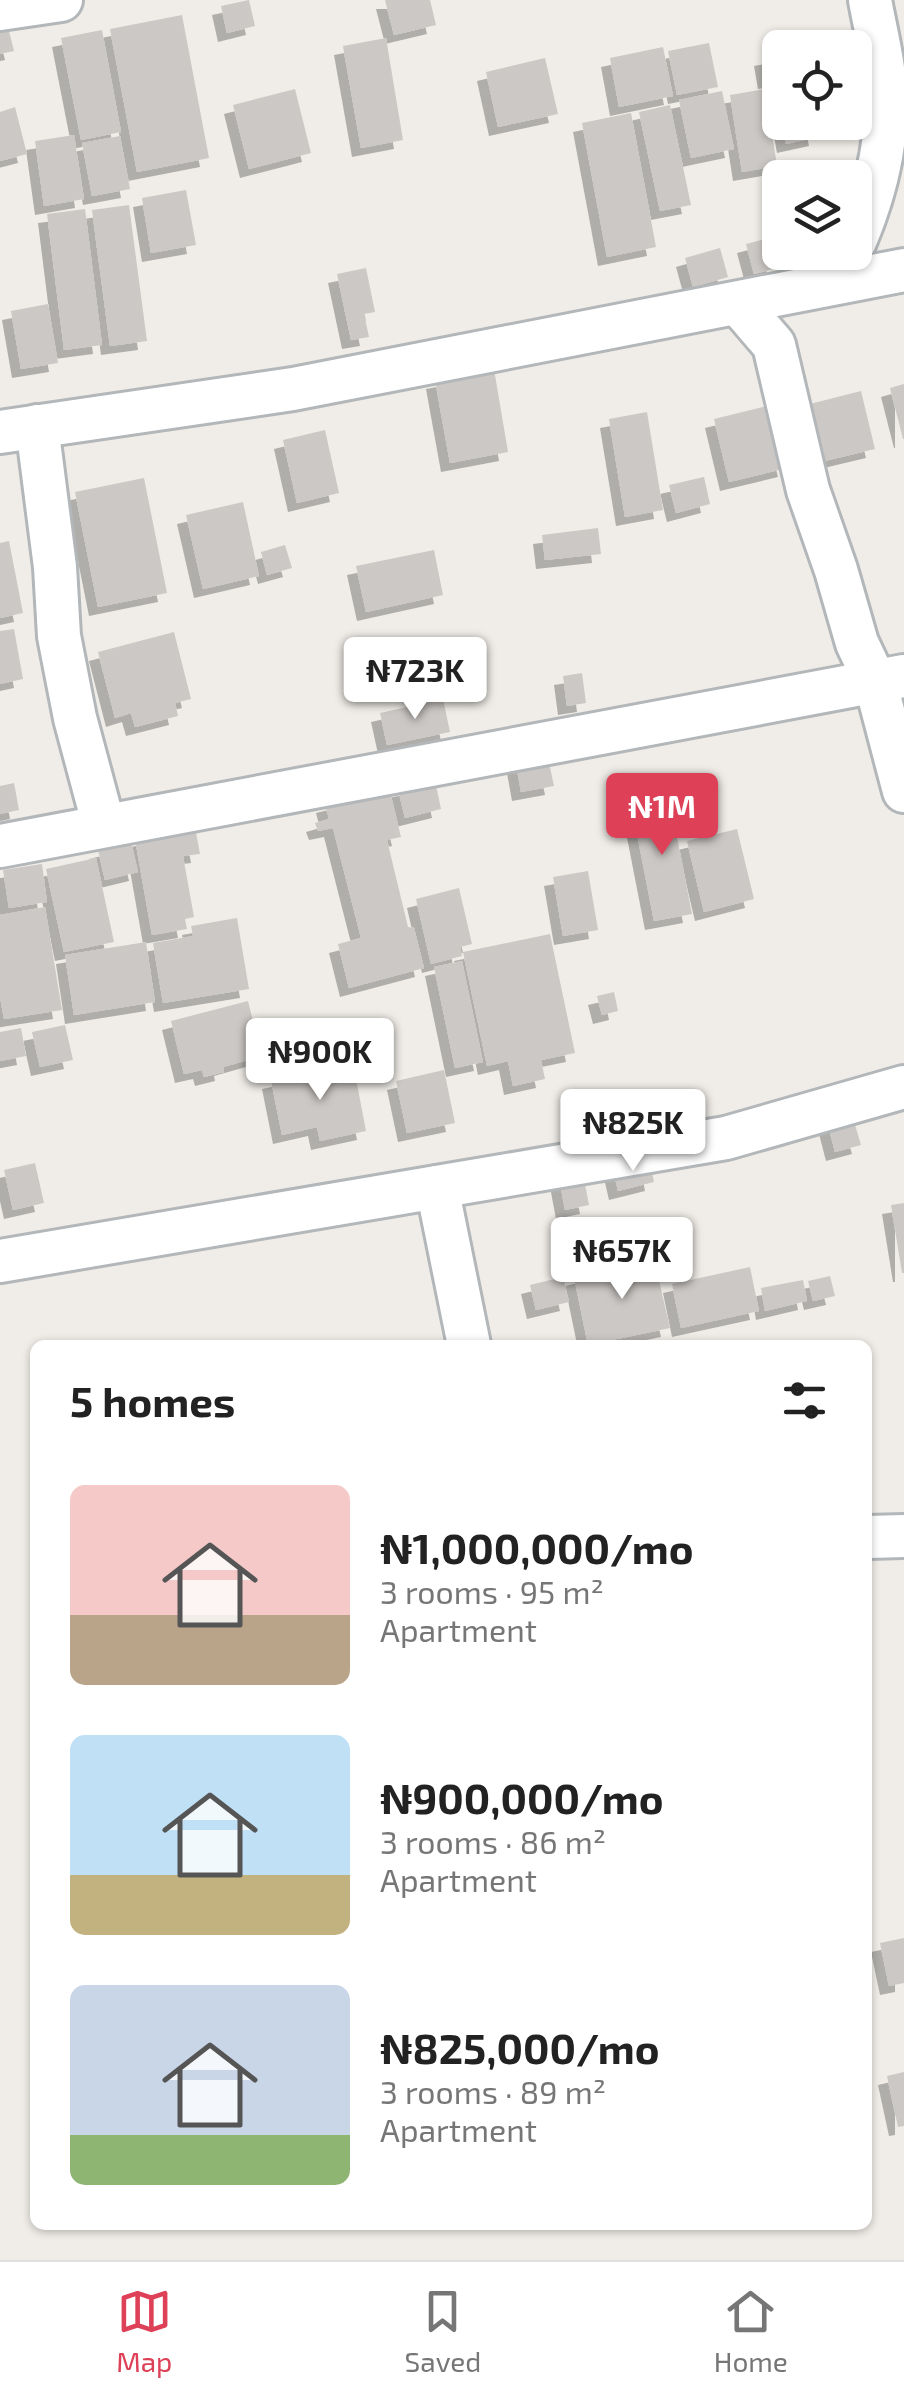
<!DOCTYPE html>
<html lang="en">
<head>
<meta charset="utf-8">
<style>
	body { margin:0; font-family:"Exo 2",sans-serif; background:#f6f6f6; color:#222; height:100vh; display:flex; flex-direction:column; font-size:38px; white-space:nowrap }
	* { box-sizing:border-box; margin:0 }
	p { font-size:32px; color:#767676 }
	.icon { flex:none; width:55px; height:55px; fill:none; stroke:currentColor; stroke-width:2; stroke-linecap:round; stroke-linejoin:round }
	.map { position:relative; flex:1; overflow:hidden }
	.sheet { position:absolute; left:30px; top:1340px; width:842px; height:890px; display:flex; flex-direction:column; background:#fff; border-radius:15px; box-shadow:0 2px 8px #0004 }
	.sheet>* { flex:none }
	.controls { position:absolute; left:762px; top:30px; display:grid; gap:20px }
	.controls a { display:grid; place-items:center; width:110px; height:110px; border-radius:15px; background:#fff; box-shadow:0 2px 8px #0004; font-size:50px }
	.price { position:absolute; translate:-50% -85px; padding:0 22px; border-radius:10px; background:#fff; color:#222; font-size:32px; line-height:65px; filter:drop-shadow(0 2px 5px #0008) }
	.price::after { content:''; position:absolute; left:50%; top:60px; width:30px; height:22px; margin-left:-15px; background:inherit; clip-path:polygon(0 0,100% 0,50% 100%) }
	.price.on { background:#de4157; color:#fff }
	ul { padding:0; list-style:none }
	li { display:flex; align-items:center; gap:30px; height:250px; padding:0 40px }
	li span { display:grid; place-items:center; flex:none; width:280px; height:200px; border-radius:15px; color:#555 }
	li>.icon { margin-inline-start:auto }
	span .icon { width:120px; height:120px; fill:#fffc; stroke-width:1 }
	li b { font-size:42px }
	h2 { display:flex; justify-content:space-between; align-items:center; height:120px; padding:0 40px; font-size:42px }
	.dock { display:flex; justify-content:space-around; align-items:center; height:140px; border-top:2px solid #e0e0e0; background:#fff; font-size:28px; color:#767676 }
	.dock a { display:grid; justify-items:center; gap:5px }
	.dock .on { color:#de4157 }
	.map>svg:first-child { display:block }
	.building { fill:#ccc8c5; filter:url(#shadow) }
	.lines { fill:none; stroke-linecap:round; stroke-linejoin:round }
	.minor-casing { stroke:#b3b7b9; stroke-width:48 }
	.minor { stroke:#fff; stroke-width:42 }
</style>
</head>
<body>
<div class="map">
<svg width="904" height="2260" viewBox="0 0 904 2260">
	<defs>
		<filter id="shadow"><feDropShadow dx="-9" dy="9" stdDeviation="0" flood-color="#0004"/></filter>
	</defs>
	<rect width="100%" height="100%" fill="#f0ede8"/>
	<g class="building">
		<polygon points="249,0 255,26 227,33 221,6"/>
		<polygon points="385,0 430,0 436,25 394,35"/>
		<polygon points="182,15 209,158 137,172 110,29"/>
		<polygon points="8,27 14,51 0,54 0,29"/>
		<polygon points="102,30 121,132 81,140 61,38"/>
		<polygon points="386,38 403,140 361,148 343,46"/>
		<polygon points="709,43 718,87 677,95 668,51"/>
		<polygon points="663,47 673,96 619,107 610,58"/>
		<polygon points="780,54 780,78 767,80 763,57"/>
		<polygon points="545,58 558,114 498,127 486,72"/>
		<polygon points="295,89 311,153 249,169 233,105"/>
		<polygon points="765,89 777,166 742,172 730,95"/>
		<polygon points="722,91 734,149 691,158 679,100"/>
		<polygon points="670,105 691,205 660,211 639,112"/>
		<polygon points="15,107 27,154 0,161 0,112"/>
		<polygon points="631,113 656,247 607,257 582,123"/>
		<polygon points="782,122 815,122 818,137 786,144"/>
		<polygon points="74,135 84,199 44,206 35,141"/>
		<polygon points="120,136 130,189 92,196 82,143"/>
		<polygon points="186,190 196,245 151,253 142,198"/>
		<polygon points="129,205 147,341 110,346 92,210"/>
		<polygon points="85,209 102,345 64,350 47,214"/>
		<polygon points="769,238 777,268 754,274 746,244"/>
		<polygon points="720,248 728,277 693,287 685,258"/>
		<polygon points="366,268 375,312 364,314 369,337 351,340 337,274"/>
		<polygon points="48,304 58,363 21,369 11,311"/>
		<polygon points="494,369 508,452 450,463 435,380"/>
		<polygon points="904,384 904,439 903,439 890,388"/>
		<polygon points="861,391 875,449 816,463 802,406"/>
		<polygon points="771,405 787,468 729,482 714,419"/>
		<polygon points="647,412 663,510 625,517 609,419"/>
		<polygon points="325,430 339,493 297,503 283,440"/>
		<polygon points="704,477 710,504 676,513 669,485"/>
		<polygon points="144,478 167,593 98,607 75,492"/>
		<polygon points="243,502 259,576 203,589 186,515"/>
		<polygon points="598,528 601,554 545,560 542,535"/>
		<polygon points="9,541 23,613 0,618 0,543"/>
		<polygon points="285,545 292,568 267,575 261,552"/>
		<polygon points="434,550 443,595 366,612 356,566"/>
		<polygon points="14,629 23,679 0,684 0,631"/>
		<polygon points="174,632 191,699 175,703 178,716 135,727 131,713 115,718 98,652"/>
		<polygon points="582,673 586,703 567,706 563,676"/>
		<polygon points="443,699 450,732 387,745 380,713"/>
		<polygon points="548,758 554,786 521,792 516,764"/>
		<polygon points="435,781 441,809 405,818 398,789"/>
		<polygon points="14,783 19,810 0,814 0,786"/>
		<polygon points="389,788 401,837 387,840 408,927 414,928 424,968 349,988 338,944 361,938 333,828 318,831 315,823 329,819 325,804"/>
		<polygon points="669,796 692,914 654,921 631,803"/>
		<polygon points="195,827 200,854 183,856 194,917 185,919 187,929 152,935 135,839"/>
		<polygon points="737,829 754,899 704,912 687,841"/>
		<polygon points="131,842 138,872 105,880 98,850"/>
		<polygon points="96,858 114,942 64,952 46,869"/>
		<polygon points="42,864 47,902 9,908 3,870"/>
		<polygon points="588,871 598,930 563,936 553,877"/>
		<polygon points="459,888 472,944 460,947 462,956 431,964 416,899"/>
		<polygon points="45,907 62,1010 4,1019 0,997 0,915"/>
		<polygon points="237,918 249,989 163,1003 153,943 193,936 191,926"/>
		<polygon points="550,934 575,1053 541,1060 545,1079 513,1086 508,1061 487,1066 463,952"/>
		<polygon points="146,942 155,1002 74,1015 65,955"/>
		<polygon points="462,961 483,1062 455,1068 434,967"/>
		<polygon points="614,992 618,1011 602,1015 597,996"/>
		<polygon points="248,1001 262,1056 223,1067 224,1072 204,1077 202,1070 184,1074 171,1021"/>
		<polygon points="65,1025 73,1060 40,1067 32,1032"/>
		<polygon points="21,1028 26,1056 0,1061 0,1032"/>
		<polygon points="353,1063 366,1131 320,1141 317,1127 282,1135 271,1080"/>
		<polygon points="444,1070 455,1123 407,1133 396,1081"/>
		<polygon points="853,1118 861,1145 835,1152 828,1125"/>
		<polygon points="649,1157 654,1182 618,1191 612,1165"/>
		<polygon points="35,1163 44,1203 13,1210 4,1170"/>
		<polygon points="583,1174 589,1205 565,1210 559,1178"/>
		<polygon points="904,1203 904,1273 902,1273 891,1205"/>
		<polygon points="654,1259 670,1328 588,1345 574,1277"/>
		<polygon points="750,1267 759,1311 681,1328 672,1284"/>
		<polygon points="830,1276 835,1296 813,1301 808,1281"/>
		<polygon points="563,1277 569,1302 536,1310 530,1285"/>
		<polygon points="803,1280 807,1301 765,1311 761,1288"/>
		<polygon points="904,1938 904,1983 889,1986 880,1943"/>
		<polygon points="904,2072 904,2126 898,2127 887,2076"/>
	</g>
	<g class="lines">
		<g class="minor-casing">
			<g id="minor">
				<polyline points="0,9 61,0"/>
				<path d="M855,241C875,194 889,139 885,86C883,58 875,28 870,0"/>
				<polyline points="738,303 774,345 808,490 836,570 857,643 875,681 904,791"/>
				<polyline points="37,426 55,567 59,636 75,718 104,826"/>
				<polyline points="0,432 293,389 904,270"/>
				<polyline points="0,846 904,676"/>
				<polyline points="437,1187 469,1345"/>
				<polyline points="0,1261 726,1138 904,1087"/>
				<polyline points="868,1537 904,1536"/>
			</g>
		</g>
		<use href="#minor" class="minor"/>
	</g>
</svg>
<div class="controls">
<a><svg class="icon" aria-label="locate" viewBox="0 0 24 24"><circle cx="12" cy="12" r="6"/><path d="M12 2v4M12 18v4M2 12h4M18 12h4"/></svg></a>
<a><svg class="icon" aria-label="layers" viewBox="0 0 24 24"><path d="M12 4l9 5-9 5-9-5zM3 14l9 5 9-5"/></svg></a>
</div>
<b class="price" style="left:415px;top:722px">₦723K</b>
<b class="price on" style="left:662px;top:858px">₦1M</b>
<b class="price" style="left:320px;top:1103px">₦900K</b>
<b class="price" style="left:633px;top:1174px">₦825K</b>
<b class="price" style="left:622px;top:1302px">₦657K</b>
<section class="sheet">
<h2>5 homes<svg class="icon" aria-label="filters" viewBox="0 0 24 24"><path d="M4 7h16M4 17h16"/><circle cx="9" cy="7" r="2"/><circle cx="15" cy="17" r="2"/></svg></h2>
<ul>
<li><span style="background:linear-gradient(#f6c9c9 65%,#b9a48a 0)"><svg class="icon" aria-label="home" viewBox="0 0 24 24"><path d="M3 11l9-7 9 7M6 9v11h12V9"/></svg></span><div><b>₦1,000,000/mo</b><p>3 rooms · 95 m²</p><p>Apartment</p></div></li>
<li><span style="background:linear-gradient(#bfe0f5 70%,#c2b280 0)"><svg class="icon" aria-label="home" viewBox="0 0 24 24"><path d="M3 11l9-7 9 7M6 9v11h12V9"/></svg></span><div><b>₦900,000/mo</b><p>3 rooms · 86 m²</p><p>Apartment</p></div></li>
<li><span style="background:linear-gradient(#c9d6e8 75%,#8fb573 0)"><svg class="icon" aria-label="home" viewBox="0 0 24 24"><path d="M3 11l9-7 9 7M6 9v11h12V9"/></svg></span><div><b>₦825,000/mo</b><p>3 rooms · 89 m²</p><p>Apartment</p></div></li>
</ul>
</section>
</div>
<nav class="dock">
<a class="on"><svg class="icon" aria-label="map" viewBox="0 0 24 24"><path d="M3 6l6-2 6 2 6-2v14l-6 2-6-2-6 2zM9 4v14M15 6v14"/></svg>Map</a>
<a><svg class="icon" aria-label="saved" viewBox="0 0 24 24"><path d="M7 4h10v16l-5-4-5 4z"/></svg>Saved</a>
<a><svg class="icon" aria-label="home" viewBox="0 0 24 24"><path d="M3 11l9-7 9 7M6 9v11h12V9"/></svg>Home</a>
</nav>
</body>
</html>
